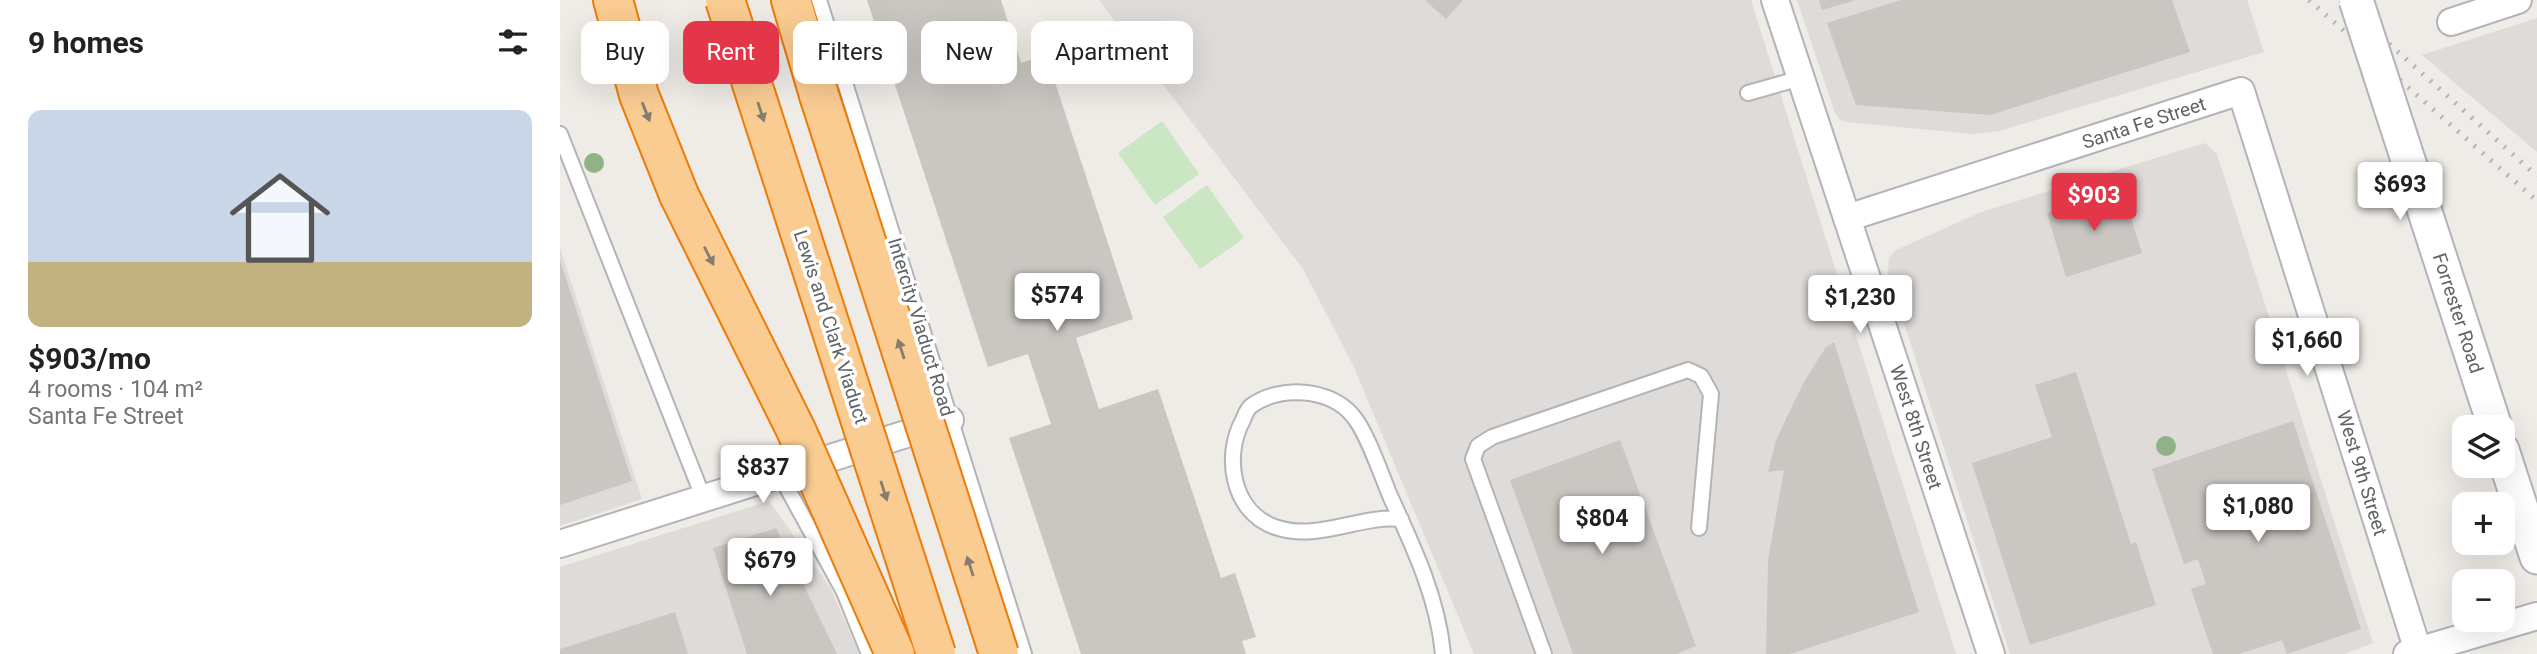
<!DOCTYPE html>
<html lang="en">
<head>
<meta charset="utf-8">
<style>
	body { margin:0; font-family:Roboto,sans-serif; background:#f6f6f6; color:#222; height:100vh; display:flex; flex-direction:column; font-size:26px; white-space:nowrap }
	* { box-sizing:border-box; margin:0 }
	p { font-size:23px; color:#767676 }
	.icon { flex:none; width:38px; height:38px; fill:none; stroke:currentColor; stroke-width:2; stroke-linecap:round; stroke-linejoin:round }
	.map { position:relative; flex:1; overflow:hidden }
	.side { display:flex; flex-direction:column; background:#fff; width:560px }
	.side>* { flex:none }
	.banner { position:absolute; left:21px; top:21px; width:665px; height:63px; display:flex; gap:14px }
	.fabs { position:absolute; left:1892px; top:415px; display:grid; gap:14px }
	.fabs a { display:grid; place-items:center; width:63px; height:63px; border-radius:14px; background:#fff; box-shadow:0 7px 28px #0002; font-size:35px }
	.price { position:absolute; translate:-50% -60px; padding:0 16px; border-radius:7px; background:#fff; color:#222; font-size:23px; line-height:46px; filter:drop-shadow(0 2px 4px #0008) }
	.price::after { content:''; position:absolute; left:50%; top:42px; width:21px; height:16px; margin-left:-10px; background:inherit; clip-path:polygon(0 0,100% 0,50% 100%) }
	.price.active { background:#e43649; color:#fff }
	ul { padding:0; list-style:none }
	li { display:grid; align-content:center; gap:14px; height:371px; padding:0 28px }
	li+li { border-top:2px solid #e0e0e0 }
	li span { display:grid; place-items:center; height:217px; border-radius:14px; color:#555 }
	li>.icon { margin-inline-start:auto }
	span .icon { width:126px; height:126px; fill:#fffc; stroke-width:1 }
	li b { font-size:30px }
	h2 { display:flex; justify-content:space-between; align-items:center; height:84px; padding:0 28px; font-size:30px }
	.pill { padding:0 24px; border-radius:14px; background:#fff; box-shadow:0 7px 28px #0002; font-size:24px; line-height:63px }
	.pill.active { background:#e43649; color:#fff }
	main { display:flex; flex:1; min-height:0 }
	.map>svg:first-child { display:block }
	.industrial { fill:#dedbd8 }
	.green { fill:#cae6c3 }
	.building { fill:#cac6c2 }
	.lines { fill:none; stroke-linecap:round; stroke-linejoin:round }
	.service-casing { stroke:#b1b5b8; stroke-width:18 }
	.minor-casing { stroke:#b1b5b8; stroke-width:30 }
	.tertiary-casing { stroke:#b1b5b8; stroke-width:37 }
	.motorway-casing { stroke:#ee7b07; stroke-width:42 }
	.service { stroke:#fff; stroke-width:14 }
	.minor { stroke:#fff; stroke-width:26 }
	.tertiary { stroke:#fff; stroke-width:33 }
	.motorway { stroke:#facc92; stroke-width:38 }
	.rail { stroke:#b2b3b4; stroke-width:5; stroke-dasharray:2 9; stroke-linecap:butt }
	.tertiary-bridge-casing { stroke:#b1b5b8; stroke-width:37; stroke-linecap:butt }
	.motorway-bridge-casing { stroke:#ee7b07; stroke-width:42; stroke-linecap:butt }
	.tertiary-bridge { stroke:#fff; stroke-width:33 }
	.motorway-bridge { stroke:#facc92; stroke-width:38 }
	.tree { fill:#8fb286 }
	.oneway { fill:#847d71 }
	.labels { text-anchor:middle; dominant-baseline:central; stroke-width:7; stroke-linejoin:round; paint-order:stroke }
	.street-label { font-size:19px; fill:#5d6366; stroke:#fff }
</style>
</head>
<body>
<main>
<section class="side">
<h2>9 homes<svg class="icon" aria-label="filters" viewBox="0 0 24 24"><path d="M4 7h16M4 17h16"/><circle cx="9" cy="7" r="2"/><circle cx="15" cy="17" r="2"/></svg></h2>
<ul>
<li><span style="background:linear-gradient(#c9d6e8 70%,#c2b280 0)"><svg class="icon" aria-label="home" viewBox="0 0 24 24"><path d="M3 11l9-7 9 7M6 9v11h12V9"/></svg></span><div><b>$903/mo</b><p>4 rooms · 104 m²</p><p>Santa Fe Street</p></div></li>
</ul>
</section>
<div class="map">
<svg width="1977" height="654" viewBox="0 0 1977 654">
	<rect width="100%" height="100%" fill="#efebe6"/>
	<g class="industrial">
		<polygon points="539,0 1191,0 1396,654 914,654 793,365 743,269"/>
		<polygon points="1237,0 1687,0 1704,52 1439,131 1414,134 1286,122 1279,119 1274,110"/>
		<polygon points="1977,18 1977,152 1862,55"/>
		<polygon points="1645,143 1657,154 1813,643 1785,654 1450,654 1328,273 1329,258 1336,250 1421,212"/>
		<polygon points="0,248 82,499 0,526"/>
		<polygon points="209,501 270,587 299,654 0,654 0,567"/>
	</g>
	<g class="green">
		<polygon points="602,121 639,174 595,205 558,153"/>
		<polygon points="647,185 684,238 640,269 603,217"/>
	</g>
	<g class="building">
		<polygon points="307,0 441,0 461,63 486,55 573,319 516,338 539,409 598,389 661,578 675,573 696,637 682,641 686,654 521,654 449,438 491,424 468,354 428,367"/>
		<polygon points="865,0 903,0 886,19"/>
		<polygon points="1259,0 1293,0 1293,1 1262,10"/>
		<polygon points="1341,0 1612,0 1630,52 1430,115 1296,105 1267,23"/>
		<polygon points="1562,189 1582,253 1506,277 1487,213"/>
		<polygon points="0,260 72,481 0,505"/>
		<polygon points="1274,342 1359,612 1230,654 1206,654 1208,560 1224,470 1208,472 1216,440 1244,382 1266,347"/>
		<polygon points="1516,372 1571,544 1576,542 1596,605 1470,645 1412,463 1492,437 1475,385"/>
		<polygon points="1733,421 1801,629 1727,654 1722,640 1679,654 1653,654 1631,589 1646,584 1638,559 1624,564 1592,469"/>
		<polygon points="1060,440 1136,646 1116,654 1013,654 950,480"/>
		<polygon points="216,528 277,654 187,654 153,548"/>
		<polygon points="115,612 128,654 0,654 0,649"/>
	</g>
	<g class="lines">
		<g class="service-casing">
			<g id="service">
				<polyline points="259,0 464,654"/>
				<polyline points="1188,93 1241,78"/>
				<polyline points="0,134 143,497"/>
				<polyline points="220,475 284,592 309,654"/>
				<path d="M841,519C798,515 758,542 715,527C672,512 663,456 683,420C685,415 687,409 691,406C720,385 770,388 793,416C807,432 822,477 831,498C854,548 878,599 883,654"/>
				<polyline points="984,654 913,459 918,446 932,437 1128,370 1141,376 1151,394 1139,528"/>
			</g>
		</g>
		<g class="minor-casing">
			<g id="minor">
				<polyline points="1215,0 1431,654"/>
				<polyline points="1891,22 1958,0"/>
				<polyline points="1287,218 1681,91 1859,654"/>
				<polyline points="0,544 390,420"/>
				<polyline points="1847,654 1977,616"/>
			</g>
		</g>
		<g class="tertiary-casing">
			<polyline id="tertiary" points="1942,450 1977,557"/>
		</g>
		<g class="motorway-casing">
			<g id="motorway">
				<polyline points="53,0 79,95 119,195"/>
				<polyline points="231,0 259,95"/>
			</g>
		</g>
		<use href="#service" class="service"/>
		<use href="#minor" class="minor"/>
		<use href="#tertiary" class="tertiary"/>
		<use href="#motorway" class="motorway"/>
		<g class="rail">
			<polyline points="1749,0 1977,201"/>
			<polyline points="1780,0 1977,176"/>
		</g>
		<g class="tertiary-bridge-casing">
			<polyline id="tertiary-bridge" points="1796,0 1935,427"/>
		</g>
		<g class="motorway-bridge-casing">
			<g id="motorway-bridge">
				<polyline points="165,0 376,654"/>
				<polyline points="259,95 439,654"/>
				<polyline points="119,195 236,430 335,654"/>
			</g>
		</g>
		<use href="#tertiary-bridge" class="tertiary-bridge"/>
		<use href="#motorway-bridge" class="motorway-bridge"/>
	</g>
	<g class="tree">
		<circle cx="34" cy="163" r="10"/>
		<circle cx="1606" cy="446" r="10"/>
	</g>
	<defs><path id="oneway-solid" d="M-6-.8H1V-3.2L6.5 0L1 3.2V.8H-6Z" transform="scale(1.75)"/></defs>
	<g class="oneway">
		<use href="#oneway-solid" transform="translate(86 112) rotate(68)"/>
		<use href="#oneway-solid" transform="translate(201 112) rotate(72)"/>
		<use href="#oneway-solid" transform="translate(149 256) rotate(63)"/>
		<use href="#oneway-solid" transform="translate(341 349) rotate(-108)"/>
		<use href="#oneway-solid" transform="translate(324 491) rotate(72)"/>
		<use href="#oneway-solid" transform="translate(410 566) rotate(-108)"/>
	</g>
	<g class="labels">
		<g class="street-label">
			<text transform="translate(1584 123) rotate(-18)">Santa Fe Street</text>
			<text transform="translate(1898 313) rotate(72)">Forrester Road</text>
			<text transform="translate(271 327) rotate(72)">Lewis and Clark Viaduct</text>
			<text transform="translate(361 327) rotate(73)">Intercity Viaduct Road</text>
			<text transform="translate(1356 427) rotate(72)">West 8th Street</text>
			<text transform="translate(1802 473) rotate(73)">West 9th Street</text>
		</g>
	</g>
</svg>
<div class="fabs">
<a><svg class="icon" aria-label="layers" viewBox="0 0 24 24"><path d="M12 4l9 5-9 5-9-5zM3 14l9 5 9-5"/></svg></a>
<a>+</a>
<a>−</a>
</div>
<b class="price" style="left:1840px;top:222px">$693</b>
<b class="price active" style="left:1534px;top:233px">$903</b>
<b class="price" style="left:497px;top:333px">$574</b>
<b class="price" style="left:1300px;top:335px">$1,230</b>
<b class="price" style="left:1747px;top:378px">$1,660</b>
<b class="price" style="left:203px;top:505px">$837</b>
<b class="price" style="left:1698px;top:544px">$1,080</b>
<b class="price" style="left:1042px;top:556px">$804</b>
<b class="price" style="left:210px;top:598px">$679</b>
<div class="banner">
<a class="pill">Buy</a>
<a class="pill active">Rent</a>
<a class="pill">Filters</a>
<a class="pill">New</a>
<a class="pill">Apartment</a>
</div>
</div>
</main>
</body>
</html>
